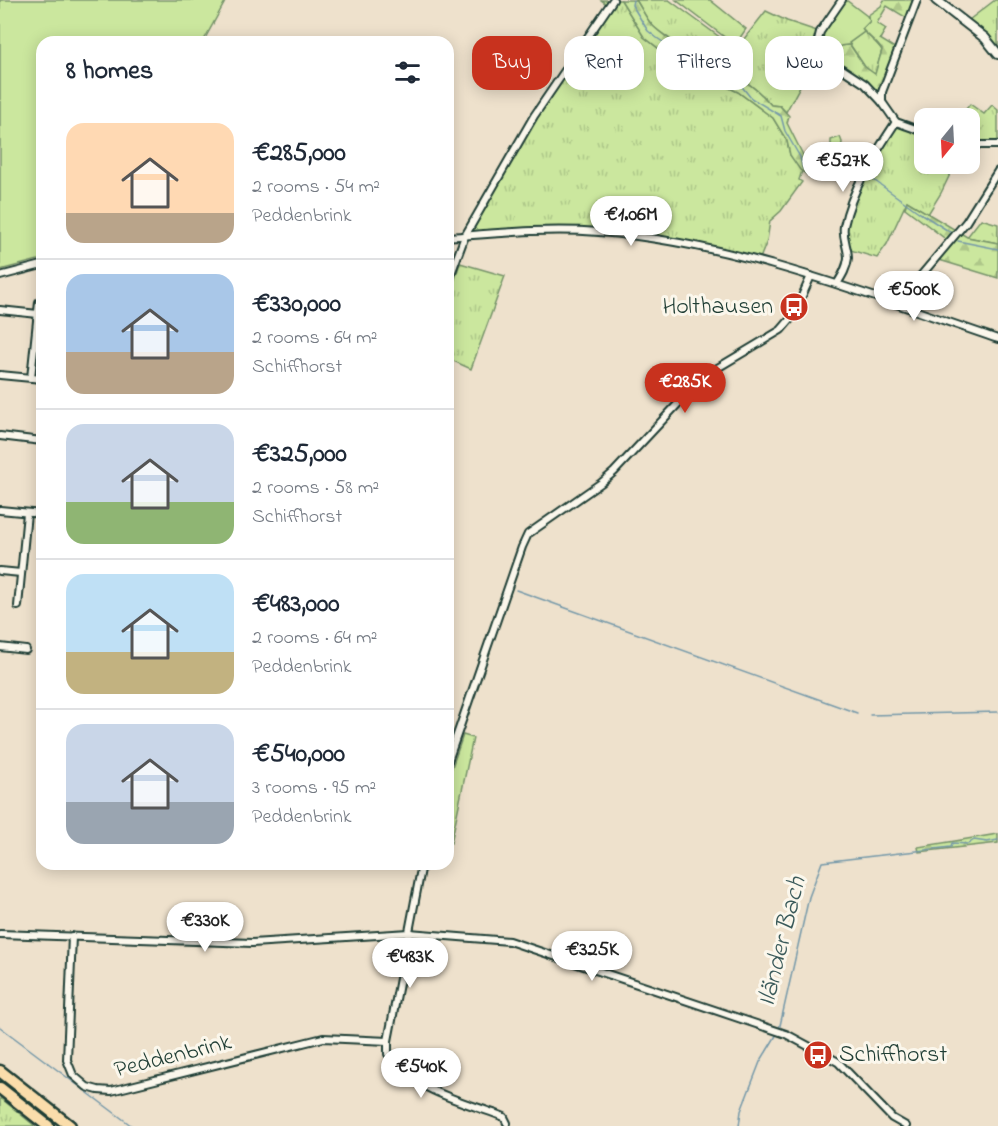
<!DOCTYPE html>
<html lang="en">
<head>
<meta charset="utf-8">
<style>
	body { margin:0; font-family:"Indie Flower",sans-serif; background:#f6f6f7; color:#1f2937; height:100vh; display:flex; flex-direction:column; font-size:22px; white-space:nowrap }
	* { box-sizing:border-box; margin:0 }
	p { font-size:20px; color:#747a83 }
	.icon { flex:none; width:33px; height:33px; fill:none; stroke:currentColor; stroke-width:2; stroke-linecap:round; stroke-linejoin:round }
	.map { position:relative; flex:1; overflow:hidden }
	.sheet { position:absolute; left:36px; top:36px; width:418px; height:834px; display:flex; flex-direction:column; background:#fff; border-radius:18px; box-shadow:0 3px 15px #0003 }
	.sheet>* { flex:none }
	.banner { position:absolute; left:472px; top:36px; width:435px; height:54px; display:flex; gap:12px }
	.needle { width:39px; rotate:198deg }
	.controls { position:absolute; left:914px; top:108px; display:grid; gap:12px }
	.controls a { display:grid; place-items:center; width:66px; height:66px; border-radius:12px; background:#fff; box-shadow:0 3px 15px #0003; font-size:30px }
	.price { position:absolute; translate:-50% -51px; padding:0 14px; border-radius:21px; background:#fff; color:#222; font-size:20px; line-height:39px; filter:drop-shadow(0 2px 3px #0008) }
	.price::after { content:''; position:absolute; left:50%; top:36px; width:18px; height:14px; margin-left:-9px; background:inherit; clip-path:polygon(0 0,100% 0,50% 100%) }
	.price.active { background:#c8321e; color:#fff }
	ul { padding:0; list-style:none }
	li { display:flex; align-items:center; gap:18px; height:150px; padding:0 30px }
	li+li { border-top:2px solid #e0e1e3 }
	li span { display:grid; place-items:center; flex:none; width:168px; height:120px; border-radius:18px; color:#555 }
	li>.icon { margin-inline-start:auto }
	span .icon { width:72px; height:72px; fill:#fffc; stroke-width:1 }
	li b { font-size:26px }
	h2 { display:flex; justify-content:space-between; align-items:center; height:72px; padding:0 30px; font-size:26px }
	.chip { padding:0 21px; border-radius:18px; background:#fff; box-shadow:0 3px 15px #0003; font-size:21px; line-height:54px }
	.chip.active { background:#c8321e; color:#fff }
	.map>svg:first-child { display:block }
	.grass { fill:url(#grass-tufts); stroke:#759269; stroke-width:1.5 }
	.forest { fill:url(#forest-firs); stroke:#759269; stroke-width:1.5 }
	.green { fill:#cbe79e; stroke:#759269; stroke-width:1.5 }
	.lines { fill:none; stroke-linecap:round; stroke-linejoin:round }
	.stream { stroke:#7498a9; stroke-width:1.5 }
	.minor-casing { stroke:#1f3d34; stroke-width:10 }
	.tertiary-casing { stroke:#1f3d34; stroke-width:12 }
	.motorway-casing { stroke:#1f3d34; stroke-width:15 }
	.minor { stroke:#fbf7ec; stroke-width:6 }
	.tertiary { stroke:#fbf7ec; stroke-width:8 }
	.motorway { stroke:#faddab; stroke-width:10 }
	.labels { text-anchor:middle; dominant-baseline:central; stroke-width:6; stroke-linejoin:round; paint-order:stroke }
	.poi-label { font-size:24px; fill:#1f3d34; stroke:#fbf7ec; text-anchor:end }
	.street-label { font-size:24px; fill:#1f3d34; stroke:#fbf7ec }
	.water-label { font-size:26px; font-style:italic; fill:#3b5b5b; stroke:#fbf7ec }
</style>
</head>
<body>
<div class="map">
<svg width="998" height="1126" viewBox="0 0 998 1126">
	<defs>
		<pattern id="grass-tufts" width="24" height="20" patternUnits="userSpaceOnUse" patternTransform="scale(1.5)"><rect width="24" height="20" fill="#cbe79e"/><path d="M3 7l-1-3M5 7V3M7 7l1-3M15 17l-1-3M17 17v-4M19 17l1-3" fill="none" stroke="#aec789"/></pattern>
		<pattern id="forest-firs" width="22" height="20" patternUnits="userSpaceOnUse" patternTransform="scale(1.5)"><rect width="22" height="20" fill="#cbe79e"/><path d="M5 1l3.5 6h-7zM16 11l3.5 6h-7z" fill="#aec789"/></pattern>
	</defs>
	<rect width="100%" height="100%" fill="#eee1cc"/>
	<filter id="ink" filterUnits="userSpaceOnUse"><feTurbulence type="fractalNoise" baseFrequency=".0167" numOctaves="2"/><feDisplacementMap in="SourceGraphic" scale="12" xChannelSelector="R" yChannelSelector="G"/><feConvolveMatrix kernelMatrix="1 2 1 2 8 2 1 2 1" color-interpolation-filters="sRGB"/></filter>
	<g filter="url(#ink)">
		<g class="grass">
			<polygon points="601,0 621,0 644,37 676,62 738,92 773,118 787,141 790,155 802,171 799,180 802,182 781,211 770,221 767,241 759,261 667,241 598,232 465,236 534,116 609,6"/>
			<path d="M636,0H669L736,49L766,11L787,21L820,32C815,62 800,86 786,112L780,106L771,105C741,67 690,58 654,27C647,21 642,9 636,0Z"/>
			<polygon points="995,0 998,0 998,55 965,23"/>
			<path d="M864,32C871,39 877,42 882,50L875,75L865,67L849,43Z"/>
			<polygon points="970,104 984,114 992,105 998,110 998,145 969,145 969,118 959,118"/>
			<polygon points="896,122 924,132 924,164 955,164 941,193 928,214 907,201 887,244 877,258 847,249 844,231 859,183"/>
			<polygon points="981,219 998,224 998,243 967,237"/>
			<polygon points="460,263 505,276 471,369 449,359 449,298"/>
			<polygon points="0,1098 3,1100 35,1126 0,1126"/>
		</g>
		<g class="forest">
			<path d="M621,0H636C642,9 647,21 654,27C689,59 741,67 771,105L780,106L789,116L787,123L809,167L821,169L831,160V140L840,137L842,142L841,151L867,168L862,177C848,158 830,172 812,178L800,170L790,155L787,141L773,118L738,92L676,62L644,37Z"/>
			<path d="M884,0H917L910,20L887,6L877,23L886,29L880,39L898,50L881,97L826,58C833,49 839,44 850,45L865,67L875,74L882,50C876,41 869,37 862,29L869,22L867,16L881,6Z"/>
			<polygon points="907,201 967,237 998,243 998,278 936,259 948,241 905,208"/>
			<polygon points="998,834 998,843 919,852 918,847"/>
		</g>
		<g class="green">
			<polygon points="0,0 226,0 203,42 42,42 42,259 0,270"/>
			<polygon points="676,0 710,0 746,29 735,45"/>
			<path d="M842,0H846L867,16L870,21L862,29L864,32L849,43L850,45C839,44 833,49 826,58L817,44L818,39Z"/>
			<polygon points="463,735 473,738 451,843 448,843 449,776"/>
		</g>
		<g class="lines">
			<g class="stream">
				<polyline points="633,0 632,5 648,31 657,38 689,60 703,65 708,72 739,83 751,98 781,116 785,131 800,157 803,169 808,173 816,175 848,163 861,170"/>
				<polyline points="868,176 920,213 950,232"/>
				<polyline points="958,241 998,249"/>
				<polyline points="516,590 857,713"/>
				<polyline points="870,715 998,712"/>
				<polyline points="0,1027 132,1126"/>
				<polyline points="779,1030 809,897 822,862 951,847 952,843 968,844 974,840 987,842 998,840"/>
				<polyline points="739,1126 741,1111 760,1062 777,1034"/>
			</g>
			<g class="minor-casing">
				<g id="minor">
					<polyline points="842,0 820,32 817,44 819,50 833,63 865,84 882,102 896,122 924,132"/>
					<polyline points="882,102 882,92 917,0"/>
					<polyline points="969,145 998,145"/>
					<path d="M448,237C499,233 548,228 599,232C737,243 868,295 998,339"/>
					<polyline points="0,276 42,265"/>
					<polyline points="448,282 465,236 519,142 534,116 613,0"/>
					<path d="M837,284C842,276 847,268 848,258C848,247 842,238 844,226C852,188 875,154 896,122"/>
					<polyline points="897,304 966,222 998,171"/>
					<polyline points="0,310 38,314"/>
					<polyline points="0,375 42,379"/>
					<polyline points="31,378 39,302"/>
					<polyline points="0,436 42,441"/>
					<polyline points="0,510 42,514"/>
					<polyline points="0,571 21,573"/>
					<polyline points="18,606 27,513"/>
					<polyline points="0,647 26,650"/>
					<polyline points="448,761 522,547 528,534 601,483 614,472 704,376 781,330 793,316 811,276"/>
					<path d="M422,864L388,1041V1054C415,1091 458,1100 499,1115L504,1117L507,1123"/>
					<polyline points="0,934 252,943 409,933 509,941 786,1034 838,1062 892,1118 906,1126"/>
					<polyline points="72,936 67,1060 73,1075 87,1087 98,1090 111,1091 323,1038 388,1041"/>
				</g>
			</g>
			<g class="tertiary-casing">
				<polyline id="tertiary" points="936,0 985,38 998,54"/>
			</g>
			<g class="motorway-casing">
				<g id="motorway">
					<polyline points="0,1071 70,1126"/>
					<polyline points="0,1088 48,1126"/>
				</g>
			</g>
			<use href="#minor" class="minor"/>
			<use href="#tertiary" class="tertiary"/>
			<use href="#motorway" class="motorway"/>
		</g>
	</g>
	<defs>
		<g id="bus-disc" transform="scale(1.5)"><circle r="9.5" fill="#c8321e" stroke="#fbf7ec"/><path d="M-5-6H5V4H4V6H2V4H-2V6H-4V4H-5ZM-3.5-4V0h7V-4ZM-3.5 1.2v1.5H-2V1.2ZM2 1.2v1.5H3.5V1.2Z" fill="#fff"/></g>
	</defs>
	<g fill-rule="evenodd">
		<use href="#bus-disc" x="794" y="307"/>
		<use href="#bus-disc" x="818" y="1055"/>
	</g>
	<g class="labels">
		<g class="poi-label">
			<text x="773" y="307">Holthausen</text>
			<text x="839" y="1055" text-anchor="start">Schiffhorst</text>
		</g>
		<g class="street-label">
			<text transform="translate(173 1057) rotate(-14)">Peddenbrink</text>
		</g>
		<g class="water-label">
			<text transform="translate(783 942) rotate(-76)">Iländer Bach</text>
		</g>
	</g>
</svg>
<div class="controls">
<a><svg class="needle" viewBox="-14 -14 28 28"><path d="M0-13l5 13h-10z" fill="#e53935"/><path d="M0 13l5-13h-10z" fill="#747a83"/></svg></a>
</div>
<b class="price" style="left:843px;top:193px">€527K</b>
<b class="price" style="left:631px;top:247px">€1.06M</b>
<b class="price" style="left:914px;top:322px">€500K</b>
<b class="price active" style="left:685px;top:414px">€285K</b>
<b class="price" style="left:205px;top:953px">€330K</b>
<b class="price" style="left:592px;top:982px">€325K</b>
<b class="price" style="left:410px;top:989px">€483K</b>
<b class="price" style="left:421px;top:1099px">€540K</b>
<div class="banner">
<a class="chip active">Buy</a>
<a class="chip">Rent</a>
<a class="chip">Filters</a>
<a class="chip">New</a>
</div>
<section class="sheet">
<h2>8 homes<svg class="icon" aria-label="filters" viewBox="0 0 24 24"><path d="M4 7h16M4 17h16"/><circle cx="9" cy="7" r="2"/><circle cx="15" cy="17" r="2"/></svg></h2>
<ul>
<li><span style="background:linear-gradient(#ffd9b3 75%,#b9a48a 0)"><svg class="icon" aria-label="home" viewBox="0 0 24 24"><path d="M3 11l9-7 9 7M6 9v11h12V9"/></svg></span><div><b>€285,000</b><p>2 rooms · 54 m²</p><p>Peddenbrink</p></div></li>
<li><span style="background:linear-gradient(#a9c7e8 65%,#b9a48a 0)"><svg class="icon" aria-label="home" viewBox="0 0 24 24"><path d="M3 11l9-7 9 7M6 9v11h12V9"/></svg></span><div><b>€330,000</b><p>2 rooms · 64 m²</p><p>Schiffhorst</p></div></li>
<li><span style="background:linear-gradient(#c9d6e8 65%,#8fb573 0)"><svg class="icon" aria-label="home" viewBox="0 0 24 24"><path d="M3 11l9-7 9 7M6 9v11h12V9"/></svg></span><div><b>€325,000</b><p>2 rooms · 58 m²</p><p>Schiffhorst</p></div></li>
<li><span style="background:linear-gradient(#bfe0f5 65%,#c2b280 0)"><svg class="icon" aria-label="home" viewBox="0 0 24 24"><path d="M3 11l9-7 9 7M6 9v11h12V9"/></svg></span><div><b>€483,000</b><p>2 rooms · 64 m²</p><p>Peddenbrink</p></div></li>
<li><span style="background:linear-gradient(#c9d6e8 65%,#9aa5b1 0)"><svg class="icon" aria-label="home" viewBox="0 0 24 24"><path d="M3 11l9-7 9 7M6 9v11h12V9"/></svg></span><div><b>€540,000</b><p>3 rooms · 95 m²</p><p>Peddenbrink</p></div></li>
</ul>
</section>
</div>
</body>
</html>
